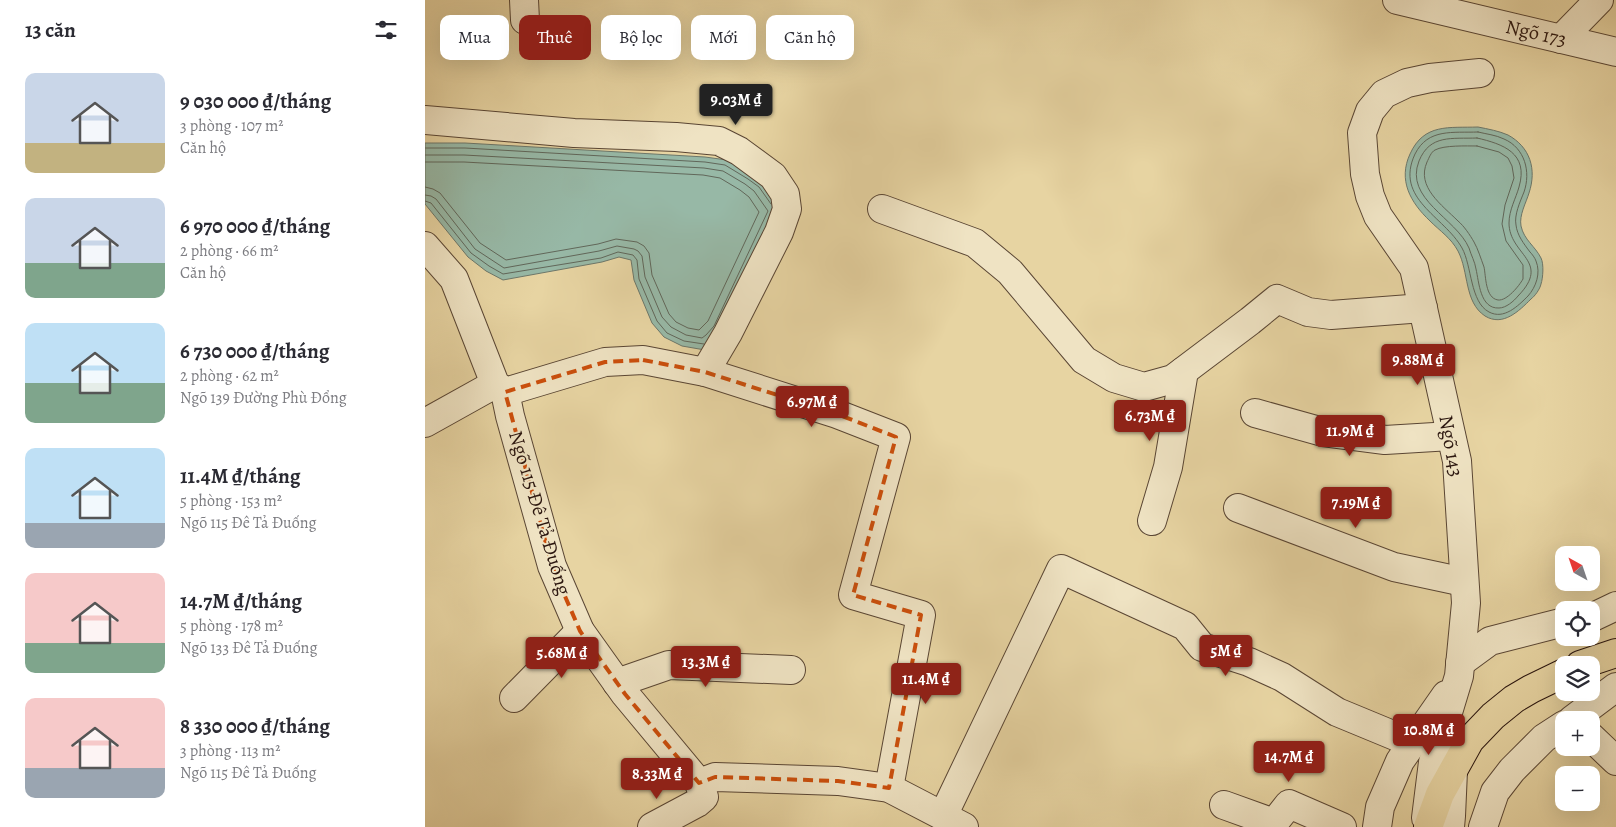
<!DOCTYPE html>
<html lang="vi">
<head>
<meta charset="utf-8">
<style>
	body { margin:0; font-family:Alegreya,serif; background:#f7f7f7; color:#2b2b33; height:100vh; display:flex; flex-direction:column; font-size:19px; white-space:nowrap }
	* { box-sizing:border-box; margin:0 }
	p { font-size:16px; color:#7c7c81 }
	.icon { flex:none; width:28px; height:28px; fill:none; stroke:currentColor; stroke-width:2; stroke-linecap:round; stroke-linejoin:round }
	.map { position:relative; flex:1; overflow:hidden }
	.details { display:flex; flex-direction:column; background:#fff; width:425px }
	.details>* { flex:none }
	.guide { position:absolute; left:15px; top:15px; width:475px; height:45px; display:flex; gap:10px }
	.needle { width:32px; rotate:320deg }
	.fabs { position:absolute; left:1130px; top:546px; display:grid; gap:10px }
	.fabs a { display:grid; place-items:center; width:45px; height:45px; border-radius:10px; background:#fff; box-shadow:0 5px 20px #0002; font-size:25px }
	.price { position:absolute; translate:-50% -42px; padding:0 11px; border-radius:5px; background:#8f2418; color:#fff; font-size:16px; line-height:32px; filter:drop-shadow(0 1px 2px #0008) }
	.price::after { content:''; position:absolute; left:50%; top:30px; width:15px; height:11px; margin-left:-8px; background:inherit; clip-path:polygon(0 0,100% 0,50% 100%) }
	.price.active { background:#222; color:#fff }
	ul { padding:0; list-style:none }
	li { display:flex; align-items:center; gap:15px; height:125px; padding:0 25px }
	li span { display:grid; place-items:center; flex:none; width:140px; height:100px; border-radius:10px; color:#555 }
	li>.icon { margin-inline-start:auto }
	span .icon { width:60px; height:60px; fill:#fffc; stroke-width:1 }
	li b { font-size:21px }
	h2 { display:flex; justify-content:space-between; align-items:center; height:60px; padding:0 25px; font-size:21px }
	.tag { padding:0 18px; border-radius:10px; background:#fff; box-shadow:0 5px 20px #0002; font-size:18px; line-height:45px }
	.tag.active { background:#8f2418; color:#fff }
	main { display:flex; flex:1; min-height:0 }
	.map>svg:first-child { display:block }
	.water { fill:#97b8a6; stroke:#6c776a }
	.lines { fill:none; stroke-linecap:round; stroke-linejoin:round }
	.shore { stroke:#61675a; stroke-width:1 }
	.minor-casing { stroke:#5a4634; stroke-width:30 }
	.major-casing { stroke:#2b160f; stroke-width:30 }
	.minor { stroke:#efe3c3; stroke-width:28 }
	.major { stroke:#e7d4a2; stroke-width:28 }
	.marked { fill:none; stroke:#cc4f0c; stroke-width:4; stroke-dasharray:10 6; stroke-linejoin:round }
	.labels { text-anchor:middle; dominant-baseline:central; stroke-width:4; stroke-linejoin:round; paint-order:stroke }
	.street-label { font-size:20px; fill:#2b160f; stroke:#efe3c3 }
</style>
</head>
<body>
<main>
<section class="details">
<h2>13 căn<svg class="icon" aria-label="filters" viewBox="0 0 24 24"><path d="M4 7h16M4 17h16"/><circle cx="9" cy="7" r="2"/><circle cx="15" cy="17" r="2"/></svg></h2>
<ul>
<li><span style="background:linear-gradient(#c9d6e8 70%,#c2b280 0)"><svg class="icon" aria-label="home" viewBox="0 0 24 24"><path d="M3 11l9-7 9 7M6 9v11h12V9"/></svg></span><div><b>9 030 000 ₫/tháng</b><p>3 phòng · 107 m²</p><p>Căn hộ</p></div></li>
<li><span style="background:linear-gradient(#c9d6e8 65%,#7fa58c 0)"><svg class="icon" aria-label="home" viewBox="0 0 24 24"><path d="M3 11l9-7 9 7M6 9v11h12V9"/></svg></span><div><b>6 970 000 ₫/tháng</b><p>2 phòng · 66 m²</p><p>Căn hộ</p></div></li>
<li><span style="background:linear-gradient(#bfe0f5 60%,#7fa58c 0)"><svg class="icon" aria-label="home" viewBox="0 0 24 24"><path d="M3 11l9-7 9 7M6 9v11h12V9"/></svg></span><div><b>6 730 000 ₫/tháng</b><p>2 phòng · 62 m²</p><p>Ngõ 139 Đường Phù Đổng</p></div></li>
<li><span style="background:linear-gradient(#bfe0f5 75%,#9aa5b1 0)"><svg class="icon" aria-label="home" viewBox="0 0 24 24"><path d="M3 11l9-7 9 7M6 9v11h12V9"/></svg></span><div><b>11.4M ₫/tháng</b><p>5 phòng · 153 m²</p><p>Ngõ 115 Đê Tả Đuống</p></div></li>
<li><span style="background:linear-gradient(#f6c9c9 70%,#7fa58c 0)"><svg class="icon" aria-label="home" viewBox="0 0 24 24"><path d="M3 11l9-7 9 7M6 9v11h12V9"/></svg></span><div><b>14.7M ₫/tháng</b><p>5 phòng · 178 m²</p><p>Ngõ 133 Đê Tả Đuống</p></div></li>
<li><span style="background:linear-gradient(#f6c9c9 70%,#9aa5b1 0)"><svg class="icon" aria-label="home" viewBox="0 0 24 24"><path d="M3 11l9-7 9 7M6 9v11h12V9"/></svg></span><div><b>8 330 000 ₫/tháng</b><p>3 phòng · 113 m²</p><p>Ngõ 115 Đê Tả Đuống</p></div></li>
</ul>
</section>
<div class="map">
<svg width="1191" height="827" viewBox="0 0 1191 827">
	<rect width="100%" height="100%" fill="#e7d4a2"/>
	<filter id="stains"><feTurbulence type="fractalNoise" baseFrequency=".004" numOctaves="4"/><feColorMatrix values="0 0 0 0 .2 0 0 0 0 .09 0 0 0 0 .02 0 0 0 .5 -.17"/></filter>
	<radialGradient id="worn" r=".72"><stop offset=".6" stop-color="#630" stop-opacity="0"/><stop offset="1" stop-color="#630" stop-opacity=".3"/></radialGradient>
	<g class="water">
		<path d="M1053,127C1063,129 1074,131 1083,135C1105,147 1112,169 1104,193C1101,203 1094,215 1096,226C1099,240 1110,246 1116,258C1119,264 1118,278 1116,284C1115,289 1110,296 1106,299C1094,311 1078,327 1060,316C1039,302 1044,272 1033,251C1026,238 1015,231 1005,221C985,202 973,180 985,154C999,123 1024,128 1053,127Z"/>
		<polygon points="0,143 40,143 280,157 302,160 326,175 337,183 354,205 280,350 257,346 239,337 227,323 209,280 206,260 194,257 177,262 78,280 61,271 43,257 0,204"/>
	</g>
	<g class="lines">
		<g class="shore">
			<path d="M1053,132C1061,134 1071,135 1079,139C1100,148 1106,172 1099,192C1095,202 1089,215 1091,225C1092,235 1099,244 1105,252C1107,254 1110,258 1111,261C1116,273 1111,287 1103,296C1093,306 1079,320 1064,312C1045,302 1047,266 1037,248C1019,216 969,199 990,154C1003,128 1028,133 1053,132Z"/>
			<path d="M1052,138C1078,144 1104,153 1094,187C1091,198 1084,210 1084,223C1084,255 1127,261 1093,296C1089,301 1081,308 1074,308C1055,309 1054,282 1051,269C1050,262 1046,255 1044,248C1031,218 979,199 994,161C1005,134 1027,139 1052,138Z"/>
			<path d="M1052,146L1074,152L1083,158L1087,166L1089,178L1080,205L1077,224L1081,241L1098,265V279C1094,286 1082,301 1073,300C1060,298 1061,276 1059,267C1056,259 1053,249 1049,242C1045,235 1039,226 1033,221C1017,205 991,187 1002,162C1004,158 1006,152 1010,150C1019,145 1042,146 1052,146Z"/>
			<polyline points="0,148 40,148 280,162 300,165 323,179 334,187 346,204"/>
			<polyline points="0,155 39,155 279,168 298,171 320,184 329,191 343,211 289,326 281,335 277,338 261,335 246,327 237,317 220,277 217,256 213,251 209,249 192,246 174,251 79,268 50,249 11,199 6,196 0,195"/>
			<polyline points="0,162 39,162 278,175 295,178 315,190 324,197 334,212 283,321 274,330 263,328 251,322 244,314 227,275 224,253 219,246 212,242 191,239 173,244 81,260 55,243 15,193 8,189 0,187"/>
			<polyline points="0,201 6,203 46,253 64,266 78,274 176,258 193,252 208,255 212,260 214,279 232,321 242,333 259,341 279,344"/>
		</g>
		<g class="minor-casing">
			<g id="minor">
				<polyline points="99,0 100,20"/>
				<polyline points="972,0 1191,52"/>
				<polyline points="1136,39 1174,0"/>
				<polyline points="0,120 149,133 251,137 294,141 314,151 348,176 360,194 362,209 354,232 303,333 280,372"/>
				<polyline points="457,209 550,243 585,272 659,360 689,378 719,387 748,379 825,321 852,299 883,312 906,315 998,308"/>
				<polyline points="0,246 29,279 70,384 80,392 85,416 127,566 155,631 200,694 274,783 290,777 413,781 464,788 539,827"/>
				<polyline points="80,392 180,362 218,360 280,372 412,414 471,437 428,595 496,615 464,788"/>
				<polyline points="830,413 898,432 960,440 1026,436"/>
				<polyline points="0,423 70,384"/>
				<polyline points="813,508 969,567 1039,582"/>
				<polyline points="727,521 743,467 759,371"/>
				<polyline points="1166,618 1191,606"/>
				<polyline points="1035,663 1065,641 1139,622"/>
				<polyline points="192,683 244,665 366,670"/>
				<polyline points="89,698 155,631"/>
				<polyline points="1147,720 1191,687"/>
				<polyline points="1166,737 1191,761"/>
				<polyline points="799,805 849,823 864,804 917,827"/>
				<polyline points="518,816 636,569 760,626 777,647 824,662 857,677 912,712 987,743"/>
				<polyline points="1001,818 1008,762 1034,676 1041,603 1032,461 989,268 953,216 945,196 940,174 937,133 945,111 959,94 982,83 1005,78 1055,73"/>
				<polyline points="227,827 272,803 279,797 274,783"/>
				<polyline points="952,827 955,807 975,761 1021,695"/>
				<polyline points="1025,827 1026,816 1028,771"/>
				<polyline points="1058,827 1070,792 1087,770 1119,738 1139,725"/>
			</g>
		</g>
		<g class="major-casing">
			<g id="major">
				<polyline points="1155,665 1191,653"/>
				<polyline points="1003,827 1015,794 1045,740 1068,716 1089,699 1106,689 1139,673"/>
			</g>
		</g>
		<use href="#minor" class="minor"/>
		<use href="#major" class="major"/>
	</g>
	<path class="marked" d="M218,360L280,372L412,414L471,437L428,595L496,615L464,788L413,781L290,777L274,783L200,694L155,631L127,566L80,392L180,362Z"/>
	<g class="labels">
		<g class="street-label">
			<text transform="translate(1111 33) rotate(13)">Ngõ 173</text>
			<text transform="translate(1026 446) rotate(80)">Ngõ 143</text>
			<text transform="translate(115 513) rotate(73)">Ngõ 115 Đê Tả Đuống</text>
		</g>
	</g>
	<rect width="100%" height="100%" filter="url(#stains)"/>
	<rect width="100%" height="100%" fill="url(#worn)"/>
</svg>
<div class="fabs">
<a><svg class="needle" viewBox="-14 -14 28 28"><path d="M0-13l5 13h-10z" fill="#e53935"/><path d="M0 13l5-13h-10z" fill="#7c7c81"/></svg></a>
<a><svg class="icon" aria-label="locate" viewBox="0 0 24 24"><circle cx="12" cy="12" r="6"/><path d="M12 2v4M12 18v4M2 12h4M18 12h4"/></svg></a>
<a><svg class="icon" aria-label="layers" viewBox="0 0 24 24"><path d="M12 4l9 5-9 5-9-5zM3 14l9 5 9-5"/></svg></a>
<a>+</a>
<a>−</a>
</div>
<b class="price active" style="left:311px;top:126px">9.03M ₫</b>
<b class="price" style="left:993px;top:386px">9.88M ₫</b>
<b class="price" style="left:387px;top:428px">6.97M ₫</b>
<b class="price" style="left:725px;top:442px">6.73M ₫</b>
<b class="price" style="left:925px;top:457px">11.9M ₫</b>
<b class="price" style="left:931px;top:529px">7.19M ₫</b>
<b class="price" style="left:801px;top:677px">5M ₫</b>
<b class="price" style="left:137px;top:679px">5.68M ₫</b>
<b class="price" style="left:281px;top:688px">13.3M ₫</b>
<b class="price" style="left:501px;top:705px">11.4M ₫</b>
<b class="price" style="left:1004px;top:756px">10.8M ₫</b>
<b class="price" style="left:864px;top:783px">14.7M ₫</b>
<b class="price" style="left:232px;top:800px">8.33M ₫</b>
<div class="guide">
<a class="tag">Mua</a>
<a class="tag active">Thuê</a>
<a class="tag">Bộ lọc</a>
<a class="tag">Mới</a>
<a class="tag">Căn hộ</a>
</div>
</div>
</main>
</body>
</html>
